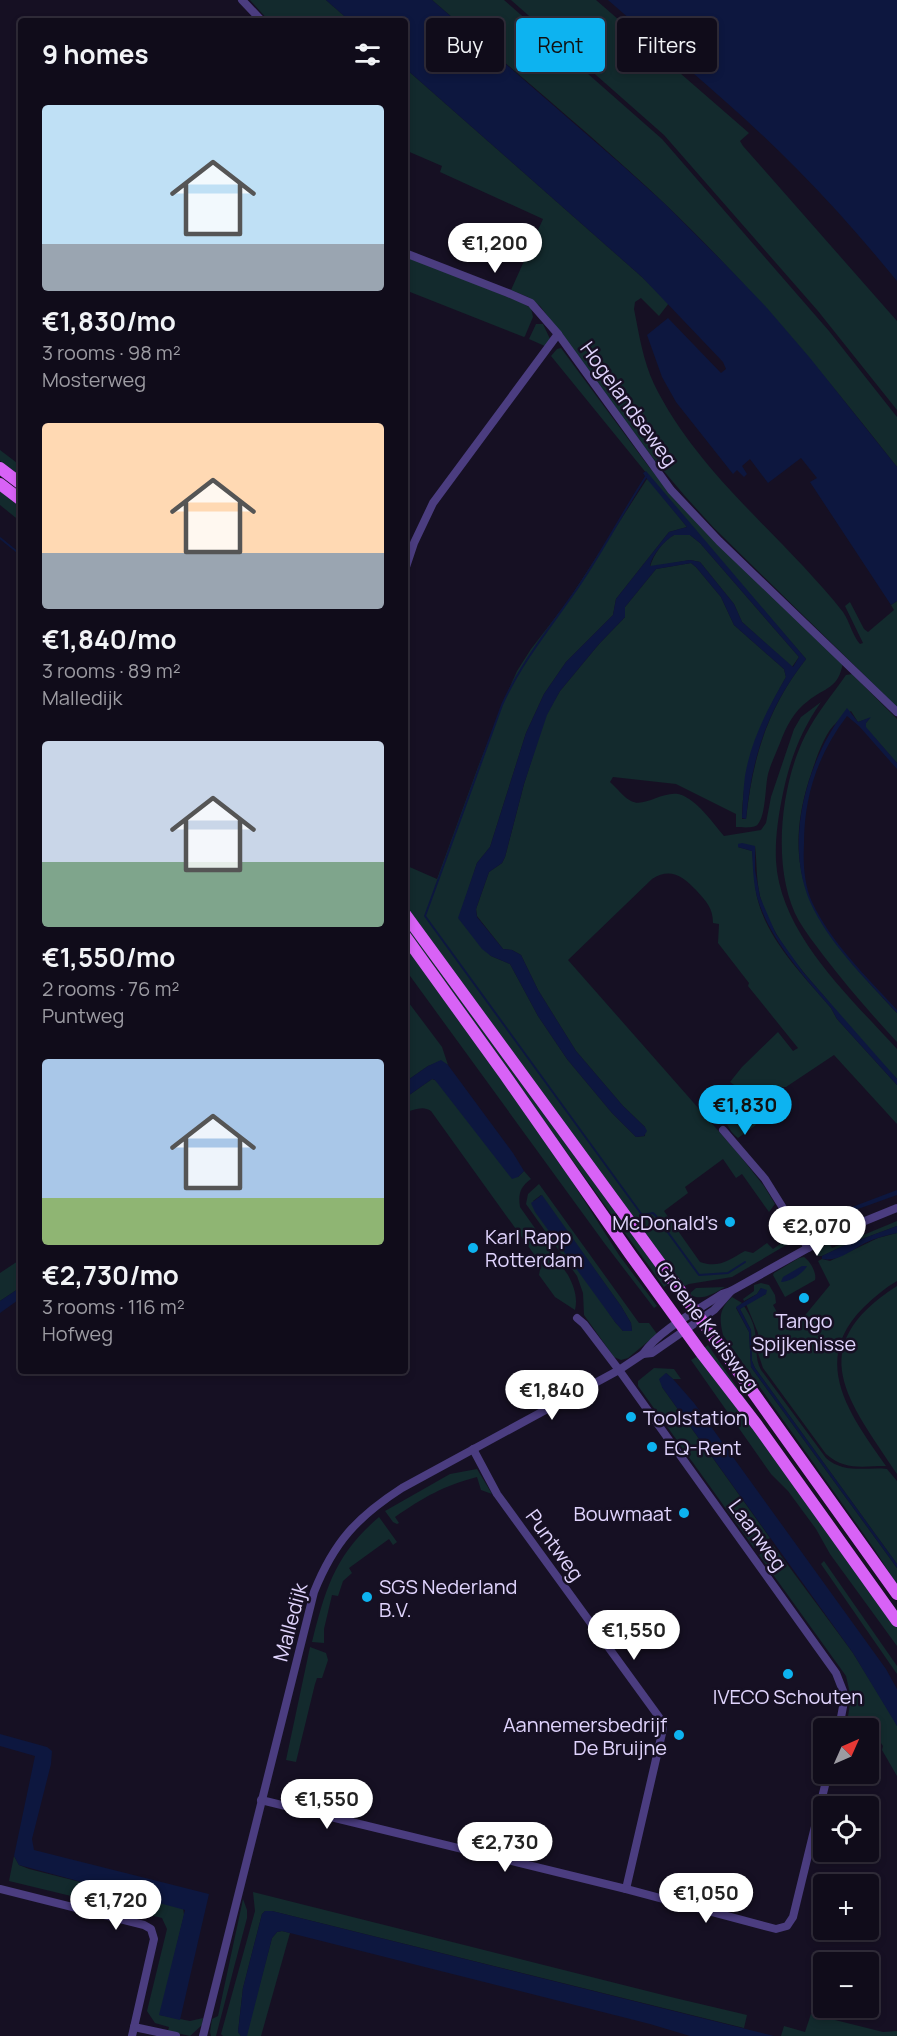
<!DOCTYPE html>
<html lang="en">
<head>
<meta charset="utf-8">
<style>
	body { margin:0; font-family:Manrope,sans-serif; background:#1e1a27; color:#f1f3f6; height:100vh; display:flex; flex-direction:column; font-size:22px; white-space:nowrap }
	* { box-sizing:border-box; margin:0 }
	p { font-size:20px; color:#9c9ba2 }
	.icon { flex:none; width:33px; height:33px; fill:none; stroke:currentColor; stroke-width:2; stroke-linecap:round; stroke-linejoin:round }
	.map { position:relative; flex:1; overflow:hidden }
	.panel { position:absolute; left:18px; top:18px; width:390px; height:1356px; display:flex; flex-direction:column; background:#100c1a; border-radius:6px; box-shadow:0 3px 9px #0003,0 0 0 2px #302c39 }
	.panel>* { flex:none }
	.top-card { position:absolute; left:426px; top:18px; width:381px; height:54px; display:flex; gap:12px }
	.needle { width:39px; rotate:45deg }
	.controls { position:absolute; left:813px; top:1718px; display:grid; gap:12px }
	.controls a { display:grid; place-items:center; width:66px; height:66px; border-radius:6px; background:#100c1a; box-shadow:0 3px 9px #0003,0 0 0 2px #302c39; font-size:30px }
	.price { position:absolute; translate:-50% -51px; padding:0 14px; border-radius:21px; background:#fff; color:#222; font-size:20px; line-height:39px; filter:drop-shadow(0 2px 3px #0008) }
	.price::after { content:''; position:absolute; left:50%; top:36px; width:18px; height:14px; margin-left:-9px; background:inherit; clip-path:polygon(0 0,100% 0,50% 100%) }
	.price.selected { background:#0db3f0; color:#111 }
	ul { padding:0; list-style:none }
	li { display:grid; align-content:center; gap:12px; height:318px; padding:0 24px }
	li span { display:grid; place-items:center; height:186px; border-radius:6px; color:#555 }
	li>.icon { margin-inline-start:auto }
	span .icon { width:108px; height:108px; fill:#fffc; stroke-width:1 }
	li b { font-size:26px }
	h2 { display:flex; justify-content:space-between; align-items:center; height:72px; padding:0 24px; font-size:26px }
	.tag { padding:0 21px; border-radius:6px; background:#100c1a; box-shadow:0 3px 9px #0003,0 0 0 2px #302c39; font-size:21px; line-height:54px }
	.tag.selected { background:#0db3f0; color:#111 }
	.map>svg:first-child { display:block }
	.green { fill:#132a2d; fill-rule:evenodd }
	.water { fill:#0d173f; fill-rule:evenodd }
	.lines { fill:none; stroke-linecap:round; stroke-linejoin:round }
	.stream { stroke:#0d173f; stroke-width:2 }
	.minor { stroke:#4b3d80; stroke-width:8 }
	.primary { stroke:#d862f6; stroke-width:12 }
	.poi-dot { fill:#0db3f0; stroke:#161023; stroke-width:2 }
	.labels { text-anchor:middle; dominant-baseline:central; stroke-width:5; stroke-linejoin:round; paint-order:stroke }
	.street-label { font-size:20px; fill:#e0d4fd; stroke:#161023 }
	.poi-label { font-size:20px; fill:#e0d4fd; stroke:#161023; text-anchor:start }
</style>
</head>
<body>
<div class="map">
<svg width="897" height="2036" viewBox="0 0 897 2036">
	<rect width="100%" height="100%" fill="#161023"/>
	<g class="green">
		<polygon points="250,0 326,0 350,21 269,21"/>
		<path d="M432,0H504L662,139L829,331L897,417V467C825,375 750,285 665,204C590,133 510,68 432,0Z"/>
		<polygon points="511,0 596,0 749,133 740,141 743,146 897,321 897,410 818,311 664,135"/>
		<path d="M405,68L642,277L669,303L659,316L641,298L635,302L634,309C639,334 643,361 654,384C698,474 782,535 843,612C850,622 852,635 860,644L863,643L845,606L850,602L864,629L868,632L894,610L891,605L897,601V707L714,528L684,495L652,457L540,306L528,297L511,290L543,219L440,172L442,166L405,150Z"/>
		<polygon points="405,255 520,302 531,308 533,317 525,336 524,337 405,290"/>
		<polygon points="536,324 543,324 550,339 547,347 529,339"/>
		<path d="M561,348L649,467L678,502L843,662C839,689 825,687 808,701C794,711 786,727 780,743C776,753 771,763 768,774C765,787 766,814 758,824C755,829 741,827 736,827V814L676,784L613,777L610,782C617,788 623,797 631,801C645,809 666,787 684,796C700,804 713,823 724,836L761,830L766,823L771,797L794,729L801,717L821,702C800,732 789,762 782,798C778,818 775,840 776,861C780,934 851,998 897,1049V1079C872,1052 847,1025 824,996C798,966 771,935 760,896C756,879 757,863 755,846L738,847L752,851C754,866 754,882 757,897C767,940 803,975 831,1008L837,1019L897,1085V1124L834,1055L786,1087L769,1088L756,1094L750,1116L756,1125L738,1138C724,1127 722,1111 725,1095L734,1097L737,1087L730,1082L742,1067L778,1032L793,1051L798,1048L748,986L749,983L718,943L719,924L713,923C713,908 706,901 696,890C683,876 670,867 652,879L568,960L737,1152L764,1186L775,1204L769,1212L742,1174L736,1178L723,1159L685,1187L688,1193L664,1211L700,1262C719,1269 730,1259 745,1251L753,1253L767,1243L773,1249L783,1242L778,1235L775,1237L771,1231L781,1222C789,1225 791,1230 792,1238L788,1244L732,1277L689,1284L682,1287L405,907V865L437,879L478,767L505,698L517,671L531,649L568,601L647,479L649,480L687,527L669,532L616,599L613,615L566,662L544,694L526,733L490,847L477,863L459,918L491,956L510,964L538,1016L567,1059L612,1113L636,1137L645,1136V1127L623,1106L576,1051L538,990L521,955L512,950L503,949L477,916L476,909L489,872L502,863L505,857L524,784L546,715L560,691L599,644L625,617V607L656,569L691,563L696,567L721,597L734,625L784,669L786,677C759,725 743,762 742,819H746C753,757 767,709 806,659L665,496L551,356L557,349Z"/>
		<polygon points="0,450 21,466 21,478 0,461"/>
		<polygon points="0,490 21,507 21,522 0,505"/>
		<path d="M674,535H690L700,543L799,657L792,667L742,622L734,604L700,562L690,560L650,567C653,555 663,541 674,535Z"/>
		<path d="M852,674L897,719V763L866,728V723L870,718L858,722L851,711C846,714 841,718 837,722C823,734 815,763 809,780C775,889 829,939 897,1013V1042C871,1014 846,985 823,955C815,944 806,933 799,921C771,871 780,786 805,736C816,714 832,695 846,675Z"/>
		<polygon points="405,922 668,1284 664,1287 405,929"/>
		<polygon points="405,945 543,1136 619,1255 657,1306 654,1308 605,1244 405,969"/>
		<polygon points="405,1001 409,1003 442,1047 448,1065 441,1061 428,1066 405,1082"/>
		<path d="M432,1079L437,1081L518,1177L524,1171L531,1179C520,1187 518,1194 520,1207L568,1275C574,1286 578,1298 575,1310L555,1297L539,1275L541,1264L431,1111C423,1105 414,1110 405,1112V1098Z"/>
		<path d="M539,1184L639,1323H649L657,1334L628,1358L621,1360L614,1357L584,1315L583,1293L577,1276L526,1204L528,1194ZM541,1195L621,1306L631,1323L632,1331H623L615,1322L533,1201Z"/>
		<polygon points="897,1221 897,1226 843,1246 822,1256 818,1256 816,1251 829,1243 832,1248"/>
		<path d="M897,1233V1281C885,1288 874,1297 864,1307C809,1361 850,1415 886,1466C863,1466 845,1471 826,1454L763,1368L758,1353V1333L746,1304L766,1294L761,1288L757,1294L744,1301L743,1299L754,1291V1285L761,1283L769,1285L775,1295L776,1303L773,1305L787,1330L797,1325L830,1285L818,1261L822,1259L830,1261L878,1238Z"/>
		<path d="M804,1257C810,1261 817,1273 815,1280L785,1297L773,1275L774,1273L799,1258Z"/>
		<polygon points="21,1259 21,1287 0,1301 0,1273"/>
		<path d="M897,1286V1474C850,1402 800,1348 897,1286Z"/>
		<path d="M725,1287C713,1294 701,1302 689,1294L696,1288Z"/>
		<path d="M732,1297L742,1303L736,1308L749,1332L751,1367L897,1568V1585L875,1550L723,1335C719,1318 719,1309 732,1297Z"/>
		<path d="M744,1306C749,1314 754,1323 755,1332C758,1346 754,1357 761,1370L826,1458C844,1474 865,1467 887,1469L897,1481V1564L755,1368L752,1361L751,1330L740,1309Z"/>
		<polygon points="708,1345 763,1425 704,1348"/>
		<polygon points="698,1356 780,1463 886,1611 897,1627 897,1646 830,1554 816,1529 788,1491 771,1474 691,1360"/>
		<polygon points="654,1368 674,1369 681,1379 673,1379 666,1373 662,1387 770,1538 754,1548 638,1386 638,1381"/>
		<path d="M477,1469L492,1494L481,1490L477,1477C443,1486 424,1497 395,1517L399,1523L397,1524L393,1522L385,1511L450,1474Z"/>
		<path d="M379,1517L397,1542L393,1545L389,1539L349,1568L352,1573L343,1581L338,1596L332,1595L324,1629V1643L312,1642C326,1587 335,1555 379,1517Z"/>
		<polygon points="773,1545 853,1653 893,1718 897,1726 897,1776 882,1750 883,1746 871,1728 856,1723 854,1727 846,1728 851,1698 846,1676 759,1555"/>
		<polygon points="824,1561 897,1666 897,1674 821,1564"/>
		<polygon points="310,1647 326,1653 328,1660 322,1678 317,1678 315,1684 296,1762 286,1760"/>
		<polygon points="14,1856 19,1865 29,1869 183,1908 184,1915 160,2015 190,2021 203,2018 202,2025 190,2036 168,2031 169,2027 155,2023 147,2011 167,1929 162,1918 9,1881"/>
		<polygon points="253,1892 675,1998 747,2015 744,2028 272,1911 265,1911 262,1914 243,1988 238,2032 241,2036 223,2036 221,2034 255,1911"/>
		<polygon points="243,1899 247,1910 247,1918 216,2036 211,2036 210,2032 212,2019 218,2016"/>
		<polygon points="282,1931 290,1933 261,2036 246,2036 272,1938 277,1932"/>
		<polygon points="811,2014 883,2032 897,2031 897,2036 781,2036 784,2026 805,2032"/>
	</g>
	<g class="water">
		<polygon points="326,0 432,0 623,166 665,204 722,261 767,308 810,358 897,467 897,601 891,605 810,482 817,478 801,458 768,483 750,459 742,466 747,474 744,477 737,470 733,474 676,402 662,377 647,335 668,318 721,373 726,369 723,362 642,277 405,68 405,21 350,21"/>
		<path d="M608,0H897V281C865,242 832,204 796,168C737,108 671,55 608,0Z"/>
		<path d="M646,471L806,659C767,709 752,757 746,819L742,818C743,805 743,790 745,776C751,740 768,708 786,677L784,669L734,625L721,597L696,567L691,563L656,569L625,607V617L599,644L560,691L547,715L524,784L505,857L502,863L489,872L476,909L477,917L503,949L512,950L521,955L538,990L576,1051L623,1106L645,1127L647,1131L644,1136L636,1137L612,1113L567,1059L538,1016L510,964L491,956L482,949L458,918L477,863L490,847L526,733L544,694L566,662L613,615L616,599L669,532L687,527L647,479L643,473ZM674,535H690L700,543L799,657L793,667L742,622L734,604L700,562L690,560L650,566C652,555 664,541 674,535Z"/>
		<path d="M847,708L858,722L871,717L866,723V727L897,763V769L859,726L847,716C818,754 804,796 804,844C803,864 804,883 812,902C831,943 867,977 897,1010V1013C868,981 834,949 814,910C781,847 806,760 847,708Z"/>
		<path d="M742,843L755,846V870L760,897L776,934L803,972L897,1079V1085L837,1019L831,1008C802,974 770,940 757,897C753,881 753,866 752,851L738,847V844Z"/>
		<polygon points="441,1060 448,1065 513,1153 524,1171 518,1177 512,1179 435,1080 432,1079 405,1098 405,1082 428,1066"/>
		<polygon points="897,1190 897,1195 844,1214 810,1229 809,1226 839,1212"/>
		<polygon points="542,1195 621,1306 631,1323 632,1331 623,1331 615,1322 535,1212 531,1203"/>
		<path d="M897,1226V1233C886,1235 876,1238 865,1243C851,1250 839,1262 822,1259V1256L843,1246Z"/>
		<path d="M802,1266H807C803,1274 789,1282 781,1282L783,1277Z"/>
		<polygon points="21,1287 21,1298 0,1313 0,1301"/>
		<polygon points="761,1288 767,1290 766,1294 740,1309 751,1330 752,1361 755,1368 897,1564 897,1568 751,1367 749,1332 736,1307 757,1294"/>
		<polygon points="666,1373 673,1379 694,1403 886,1669 897,1689 897,1726 853,1653 662,1387 659,1379"/>
		<polygon points="0,1734 47,1747 52,1751 51,1764 32,1839 34,1850 209,1894 180,2020 159,2015 185,1910 19,1865 14,1856 35,1756 0,1746"/>
		<polygon points="265,1911 272,1911 774,2036 690,2036 650,2024 282,1931 277,1932 272,1938 247,2036 241,2036 238,2032 243,1988 262,1914"/>
	</g>
	<g class="lines">
		<g class="stream">
			<path d="M647,475C622,513 601,555 574,593C548,630 521,663 502,705L425,916L642,1215L653,1213L656,1216L699,1275L728,1273L745,1262"/>
			<polyline points="0,538 21,555"/>
		</g>
		<g class="minor">
			<polyline points="242,0 262,21"/>
			<polyline points="405,253 508,293 531,303 558,334 671,490 719,541 897,712"/>
			<polyline points="405,570 414,543 433,503 558,334"/>
			<polyline points="723,1130 765,1179 808,1248"/>
			<polyline points="577,1318 584,1324 619,1370 836,1673 845,1696 839,1728"/>
			<path d="M643,1354C659,1330 698,1310 722,1294L731,1291L833,1234L897,1208"/>
			<polyline points="473,1449 497,1494 659,1717 663,1729 626,1889"/>
			<polyline points="261,1800 626,1889 776,1929 787,1926 793,1917 828,1773"/>
			<polyline points="0,1889 144,1925 151,1929 154,1939 132,2036"/>
			<polyline points="134,2027 176,2036"/>
			<path d="M203,2036L314,1592C334,1542 357,1517 402,1488L619,1370L643,1354L652,1353L714,1310L731,1291"/>
		</g>
		<g class="primary">
			<polyline points="0,468 21,484"/>
			<polyline points="0,484 21,500"/>
			<polyline points="405,914 695,1311 897,1594"/>
			<polyline points="405,936 505,1075 630,1254 700,1351 757,1425 897,1621"/>
		</g>
	</g>
	<g class="poi-dot">
		<circle cx="730" cy="1222" r="6"/>
		<circle cx="473" cy="1248" r="6"/>
		<circle cx="804" cy="1298" r="6"/>
		<circle cx="631" cy="1417" r="6"/>
		<circle cx="652" cy="1447" r="6"/>
		<circle cx="684" cy="1513" r="6"/>
		<circle cx="367" cy="1597" r="6"/>
		<circle cx="788" cy="1674" r="6"/>
		<circle cx="679" cy="1735" r="6"/>
	</g>
	<g class="labels">
		<g class="street-label">
			<text transform="translate(629 404) rotate(54)">Hogelandseweg</text>
			<text transform="translate(708 1326) rotate(53)">Groene Kruisweg</text>
			<text transform="translate(758 1535) rotate(54)">Laanweg</text>
			<text transform="translate(555 1545) rotate(54)">Puntweg</text>
			<text transform="translate(290 1622) rotate(-75)">Malledijk</text>
		</g>
		<g class="poi-label">
			<text x="718" y="1222" text-anchor="end">McDonald's</text>
			<text x="485" y="1236">Karl Rapp<tspan x="485" dy="23">Rotterdam</tspan></text>
			<text x="804" y="1320" text-anchor="middle">Tango<tspan x="804" dy="23">Spijkenisse</tspan></text>
			<text x="643" y="1417">Toolstation</text>
			<text x="664" y="1447">EQ-Rent</text>
			<text x="672" y="1513" text-anchor="end">Bouwmaat</text>
			<text x="379" y="1586">SGS Nederland<tspan x="379" dy="23">B.V.</tspan></text>
			<text x="788" y="1696" text-anchor="middle">IVECO Schouten</text>
			<text x="667" y="1724" text-anchor="end">Aannemersbedrijf<tspan x="667" dy="23">De Bruijne</tspan></text>
		</g>
	</g>
</svg>
<div class="controls">
<a><svg class="needle" viewBox="-14 -14 28 28"><path d="M0-13l5 13h-10z" fill="#e53935"/><path d="M0 13l5-13h-10z" fill="#9c9ba2"/></svg></a>
<a><svg class="icon" aria-label="locate" viewBox="0 0 24 24"><circle cx="12" cy="12" r="6"/><path d="M12 2v4M12 18v4M2 12h4M18 12h4"/></svg></a>
<a>+</a>
<a>−</a>
</div>
<b class="price" style="left:495px;top:274px">€1,200</b>
<b class="price selected" style="left:745px;top:1136px">€1,830</b>
<b class="price" style="left:817px;top:1257px">€2,070</b>
<b class="price" style="left:552px;top:1421px">€1,840</b>
<b class="price" style="left:634px;top:1661px">€1,550</b>
<b class="price" style="left:327px;top:1830px">€1,550</b>
<b class="price" style="left:505px;top:1873px">€2,730</b>
<b class="price" style="left:706px;top:1924px">€1,050</b>
<b class="price" style="left:116px;top:1931px">€1,720</b>
<div class="top-card">
<a class="tag">Buy</a>
<a class="tag selected">Rent</a>
<a class="tag">Filters</a>
</div>
<section class="panel">
<h2>9 homes<svg class="icon" aria-label="filters" viewBox="0 0 24 24"><path d="M4 7h16M4 17h16"/><circle cx="9" cy="7" r="2"/><circle cx="15" cy="17" r="2"/></svg></h2>
<ul>
<li><span style="background:linear-gradient(#bfe0f5 75%,#9aa5b1 0)"><svg class="icon" aria-label="home" viewBox="0 0 24 24"><path d="M3 11l9-7 9 7M6 9v11h12V9"/></svg></span><div><b>€1,830/mo</b><p>3 rooms · 98 m²</p><p>Mosterweg</p></div></li>
<li><span style="background:linear-gradient(#ffd9b3 70%,#9aa5b1 0)"><svg class="icon" aria-label="home" viewBox="0 0 24 24"><path d="M3 11l9-7 9 7M6 9v11h12V9"/></svg></span><div><b>€1,840/mo</b><p>3 rooms · 89 m²</p><p>Malledijk</p></div></li>
<li><span style="background:linear-gradient(#c9d6e8 65%,#7fa58c 0)"><svg class="icon" aria-label="home" viewBox="0 0 24 24"><path d="M3 11l9-7 9 7M6 9v11h12V9"/></svg></span><div><b>€1,550/mo</b><p>2 rooms · 76 m²</p><p>Puntweg</p></div></li>
<li><span style="background:linear-gradient(#a9c7e8 75%,#8fb573 0)"><svg class="icon" aria-label="home" viewBox="0 0 24 24"><path d="M3 11l9-7 9 7M6 9v11h12V9"/></svg></span><div><b>€2,730/mo</b><p>3 rooms · 116 m²</p><p>Hofweg</p></div></li>
</ul>
</section>
</div>
</body>
</html>
